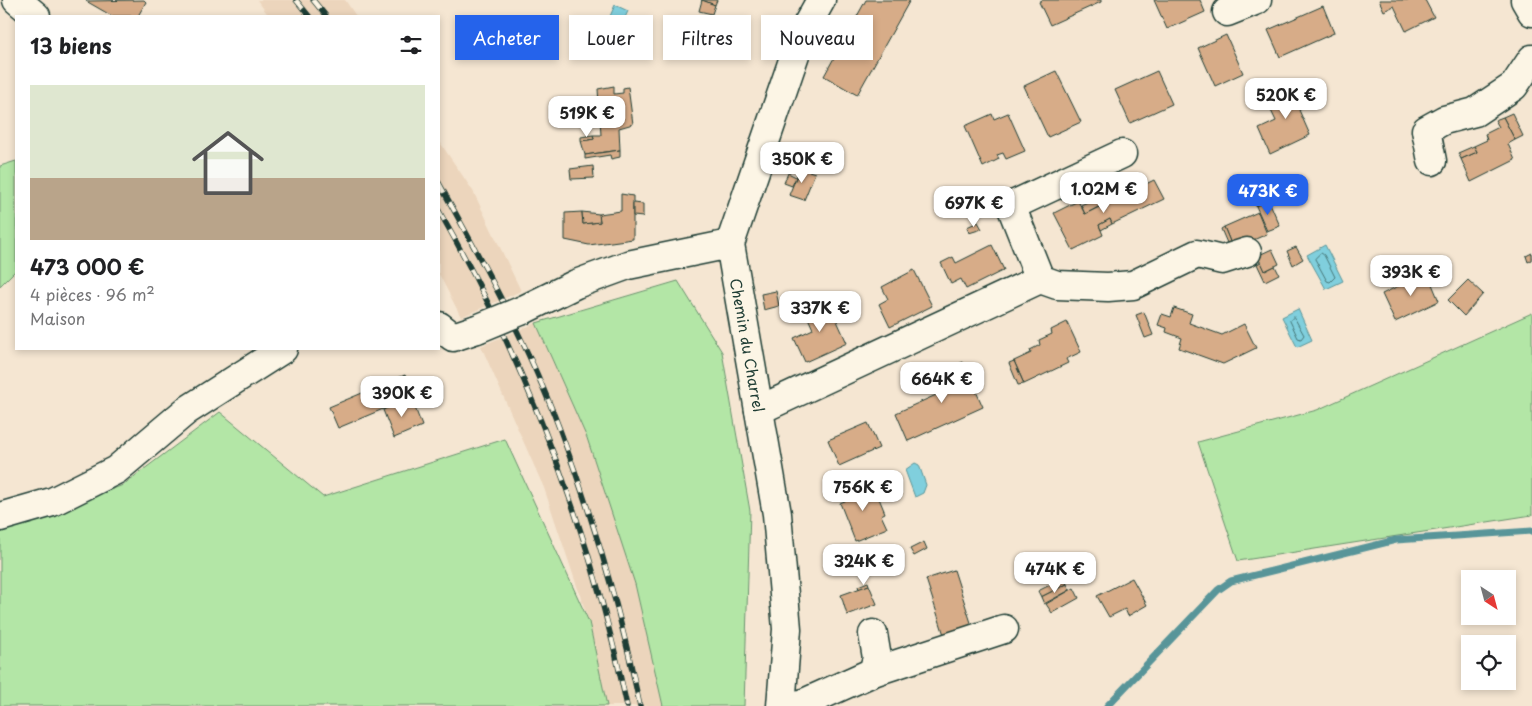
<!DOCTYPE html>
<html lang="fr">
<head>
<meta charset="utf-8">
<style>
	body { margin:0; font-family:"Playpen Sans",sans-serif; background:#f6f6f6; color:#202124; height:100vh; display:flex; flex-direction:column; font-size:19px; white-space:nowrap }
	* { box-sizing:border-box; margin:0 }
	p { font-size:16px; color:#757577 }
	.icon { flex:none; width:28px; height:28px; fill:none; stroke:currentColor; stroke-width:2; stroke-linecap:round; stroke-linejoin:round }
	.map { position:relative; flex:1; overflow:hidden }
	.side { position:absolute; left:15px; top:15px; width:425px; height:335px; display:flex; flex-direction:column; background:#fff; border-radius:0px; box-shadow:0 2px 8px #0003 }
	.side>* { flex:none }
	.hud { position:absolute; left:455px; top:15px; width:475px; height:45px; display:flex; gap:10px }
	.needle { width:32px; rotate:144deg }
	.tools { position:absolute; left:1461px; top:570px; display:grid; gap:10px }
	.tools a { display:grid; place-items:center; width:55px; height:55px; border-radius:0px; background:#fff; box-shadow:0 2px 8px #0003; font-size:25px }
	.price { position:absolute; translate:-50% -42px; padding:0 11px; border-radius:10px; background:#fff; color:#222; font-size:16px; line-height:32px; filter:drop-shadow(0 1px 2px #0008) }
	.price::after { content:''; position:absolute; left:50%; top:30px; width:15px; height:11px; margin-left:-8px; background:inherit; clip-path:polygon(0 0,100% 0,50% 100%) }
	.price.selected { background:#2563eb; color:#fff }
	ul { padding:0; list-style:none }
	li { display:grid; align-content:center; gap:10px; height:265px; padding:0 15px }
	li+li { border-top:1px solid #e0e0e0 }
	li span { display:grid; place-items:center; height:155px; border-radius:0px; color:#555 }
	li>.icon { margin-inline-start:auto }
	span .icon { width:90px; height:90px; fill:#fffc; stroke-width:1 }
	li b { font-size:21px }
	h2 { display:flex; justify-content:space-between; align-items:center; height:60px; padding:0 15px; font-size:21px }
	.tag { padding:0 18px; border-radius:0px; background:#fff; box-shadow:0 2px 8px #0003; font-size:18px; line-height:45px }
	.tag.selected { background:#2563eb; color:#fff }
	.map>svg:first-child { display:block }
	.built { fill:#ecd5bc }
	.green { fill:#b3e6a6; stroke:#69926d }
	.water { fill:#80cfdd; stroke:#599599 }
	.lines { fill:none; stroke-linecap:round; stroke-linejoin:round }
	.shore { stroke:#467778; stroke-width:1 }
	.stream { stroke:#599599; stroke-width:7 }
	.building { fill:#d7ac88; stroke:#1f3d34 }
	.minor-casing { stroke:#1f3d34; stroke-width:31 }
	.minor { stroke:#fcf5e5; stroke-width:28 }
	.rail-casing { stroke:#1f3d34; stroke-width:5.5 }
	.rail { stroke:#fcf5e5; stroke-width:4; stroke-dasharray:11; stroke-linecap:butt }
	.minor-bridge-casing { stroke:#1f3d34; stroke-width:31; stroke-linecap:butt }
	.minor-bridge { stroke:#fcf5e5; stroke-width:28 }
	.labels { text-anchor:middle; dominant-baseline:central; stroke-width:4.5; stroke-linejoin:round; paint-order:stroke }
	.street-label { font-size:15px; fill:#1f3d34; stroke:#fcf5e5 }
</style>
</head>
<body>
<div class="map">
<svg width="1532" height="706" viewBox="0 0 1532 706">
	<rect width="100%" height="100%" fill="#f5e6d2"/>
	<filter id="ink" filterUnits="userSpaceOnUse"><feTurbulence type="fractalNoise" baseFrequency=".02" numOctaves="2"/><feDisplacementMap in="SourceGraphic" scale="10" xChannelSelector="R" yChannelSelector="G"/><feConvolveMatrix kernelMatrix="1 2 1 2 8 2 1 2 1" color-interpolation-filters="sRGB"/></filter>
	<g filter="url(#ink)">
		<g class="built">
			<polygon points="257,0 345,0 356,16 269,16"/>
			<polygon points="439,141 473,191 521,291 461,317 439,274"/>
			<polygon points="536,323 587,438 635,584 663,706 607,706 589,622 544,488 481,346"/>
		</g>
		<g class="green">
			<polygon points="16,161 16,270 0,286 0,166"/>
			<polygon points="678,281 722,352 750,511 744,706 663,706 635,584 587,438 536,323"/>
			<polygon points="1532,313 1532,515 1238,561 1198,442 1317,410"/>
			<polygon points="220,412 323,497 505,439 589,622 607,706 0,706 0,533 123,485"/>
		</g>
		<g class="water">
			<polygon points="615,5 628,11 616,38 607,39 603,32"/>
			<polygon points="1325,245 1343,281 1326,289 1307,255"/>
			<polygon points="1298,309 1312,340 1297,347 1282,317"/>
			<polygon points="915,463 919,465 926,485 923,493 915,497 905,470"/>
		</g>
		<g class="lines">
			<g class="shore">
				<polygon points="1321,253 1324,255 1335,277 1330,282 1327,281 1315,259"/>
				<polygon points="1294,317 1304,335 1301,339 1298,338 1290,321"/>
			</g>
			<polyline class="stream" points="1107,706 1218,590 1231,581 1396,540 1532,531"/>
		</g>
		<g class="building">
			<polygon points="144,0 146,2 138,16 112,16 86,1"/>
			<polygon points="701,0 717,0 715,5"/>
			<polygon points="702,0 715,5 712,14 699,11"/>
			<polygon points="866,0 910,0 857,95 824,76"/>
			<polygon points="1042,0 1101,0 1101,2 1050,25 1039,2"/>
			<polygon points="1154,0 1200,0 1205,12 1167,29"/>
			<polygon points="1379,0 1425,0 1434,17 1406,31 1394,6 1384,11"/>
			<polygon points="1323,6 1334,33 1280,57 1268,30"/>
			<polygon points="1226,35 1243,73 1215,86 1198,48"/>
			<polygon points="1056,71 1081,122 1048,137 1024,86"/>
			<polygon points="1157,71 1172,104 1130,123 1115,90"/>
			<polygon points="1299,85 1308,105 1299,110 1310,135 1270,154 1259,129 1276,121 1266,100"/>
			<polygon points="614,86 614,94 623,93 623,88 628,87 633,124 619,128 620,150 585,155 581,141 594,139 593,135 601,135 598,89"/>
			<polygon points="1008,113 1025,151 1006,159 1003,153 997,155 999,159 983,167 965,126 992,114 994,119"/>
			<polygon points="1512,113 1523,136 1515,140 1503,117"/>
			<polygon points="1503,117 1515,140 1508,144 1515,160 1471,182 1461,159 1477,152 1474,146 1487,140 1485,134 1499,127 1495,120"/>
			<polygon points="593,135 594,139 581,141 581,137"/>
			<polygon points="1474,146 1477,152 1461,159 1458,153"/>
			<polygon points="620,150 620,157 611,159 610,155 585,159 585,155"/>
			<polygon points="593,166 594,178 571,179 570,169"/>
			<polygon points="800,168 815,173 804,200 789,195"/>
			<polygon points="788,173 796,177 792,186 784,183"/>
			<polygon points="1154,180 1164,199 1112,224 1110,219 1099,225 1103,235 1073,250 1054,213 1078,201 1085,214"/>
			<polygon points="1128,181 1133,190 1119,197 1115,188"/>
			<polygon points="1262,187 1269,201 1256,206 1250,192"/>
			<polygon points="621,194 633,196 633,239 589,245 565,240 565,213 582,212 583,224 600,222 599,214 621,211"/>
			<polygon points="1100,196 1104,204 1085,214 1081,205"/>
			<polygon points="1269,201 1280,226 1267,231 1256,206"/>
			<polygon points="633,203 643,204 643,217 633,216"/>
			<polygon points="582,212 599,214 600,222 583,224"/>
			<polygon points="1258,212 1267,234 1233,249 1224,227"/>
			<polygon points="1110,219 1112,224 1101,230 1099,225"/>
			<polygon points="978,222 982,229 969,233 967,227"/>
			<polygon points="1224,227 1233,249 1230,250 1221,229"/>
			<polygon points="992,245 1004,270 966,289 961,279 951,284 941,263 953,257 956,263"/>
			<polygon points="1296,247 1303,259 1293,265 1287,251"/>
			<polygon points="1272,249 1279,264 1265,271 1257,256"/>
			<polygon points="1532,253 1532,260 1528,262 1526,256"/>
			<polygon points="1261,262 1265,271 1275,266 1279,274 1265,281 1257,264"/>
			<polygon points="914,270 932,306 890,327 879,304 888,299 882,287"/>
			<polygon points="1427,272 1439,301 1395,322 1382,294"/>
			<polygon points="1468,280 1483,294 1464,316 1448,300"/>
			<polygon points="776,291 779,306 764,310 761,294"/>
			<polygon points="828,301 847,343 805,362 794,338 813,329 805,311"/>
			<polygon points="1174,308 1192,314 1189,323 1222,335 1244,324 1256,348 1223,364 1179,348 1182,338 1166,332 1167,328 1158,325 1162,314 1171,317"/>
			<polygon points="1144,312 1153,335 1145,338 1136,315"/>
			<polygon points="1067,322 1081,352 1066,359 1068,363 1024,384 1014,361 1031,353 1030,350 1040,345 1039,340 1052,334 1051,330"/>
			<polygon points="1014,361 1024,384 1018,385 1009,363"/>
			<polygon points="963,362 983,407 908,441 896,413 945,391 937,374"/>
			<polygon points="405,375 414,396 338,428 329,407"/>
			<polygon points="408,399 412,406 414,405 422,426 394,438 383,410"/>
			<polygon points="868,423 879,448 839,466 828,440"/>
			<polygon points="861,484 865,494 876,491 885,513 881,515 887,528 855,541 840,503 847,500 843,489"/>
			<polygon points="924,542 927,549 914,556 910,549"/>
			<polygon points="954,570 973,629 945,638 926,579"/>
			<polygon points="1064,578 1067,584 1041,597 1038,591"/>
			<polygon points="1132,578 1147,605 1128,616 1125,609 1109,617 1097,596"/>
			<polygon points="868,582 869,585 859,589 858,586"/>
			<polygon points="1067,584 1070,590 1044,604 1041,597"/>
			<polygon points="869,585 877,604 847,615 841,595"/>
			<polygon points="1074,588 1079,598 1052,613 1046,604"/>
		</g>
		<g class="lines">
			<g class="minor-casing">
				<g id="minor">
					<polyline points="17,0 36,16"/>
					<polyline points="1525,0 1532,12"/>
					<polyline points="1227,12 1257,0"/>
					<polyline points="1432,161 1426,130 1444,120 1475,112 1514,86 1532,59"/>
					<polyline points="1040,279 1057,285 1108,287 1133,285 1197,254 1222,260 1247,252"/>
					<polyline points="523,310 576,284 628,265 730,244"/>
					<polyline points="439,326 453,337 477,329"/>
					<polyline points="759,410 1040,279 1011,206 1122,154"/>
					<polyline points="0,517 52,502 116,470 186,411 283,349"/>
					<polyline points="873,672 1004,629"/>
					<polyline points="781,706 787,629 777,514 730,244 802,34 821,0"/>
					<polyline points="783,706 802,704 873,672 877,658 873,634"/>
				</g>
			</g>
			<use href="#minor" class="minor"/>
			<g class="rail-casing">
				<g id="rail">
					<polyline points="296,0 309,16"/>
					<polyline points="313,0 326,16"/>
					<path d="M439,183C483,263 528,344 560,430C594,520 621,613 640,706"/>
					<path d="M439,211C527,365 591,532 627,706"/>
				</g>
			</g>
			<use href="#rail" class="rail"/>
			<g class="minor-bridge-casing">
				<polyline id="minor-bridge" points="477,329 523,310"/>
			</g>
			<use href="#minor-bridge" class="minor-bridge"/>
		</g>
	</g>
	<g class="labels">
		<g class="street-label">
			<text transform="translate(748 345) rotate(80)">Chemin du Charrel</text>
		</g>
	</g>
</svg>
<div class="tools">
<a><svg class="needle" viewBox="-14 -14 28 28"><path d="M0-13l5 13h-10z" fill="#e53935"/><path d="M0 13l5-13h-10z" fill="#757577"/></svg></a>
<a><svg class="icon" aria-label="locate" viewBox="0 0 24 24"><circle cx="12" cy="12" r="6"/><path d="M12 2v4M12 18v4M2 12h4M18 12h4"/></svg></a>
</div>
<b class="price" style="left:1286px;top:120px">520K €</b>
<b class="price" style="left:587px;top:138px">519K €</b>
<b class="price" style="left:802px;top:184px">350K €</b>
<b class="price" style="left:1104px;top:214px">1.02M €</b>
<b class="price selected" style="left:1268px;top:216px">473K €</b>
<b class="price" style="left:974px;top:228px">697K €</b>
<b class="price" style="left:1411px;top:297px">393K €</b>
<b class="price" style="left:820px;top:333px">337K €</b>
<b class="price" style="left:942px;top:404px">664K €</b>
<b class="price" style="left:402px;top:418px">390K €</b>
<b class="price" style="left:863px;top:512px">756K €</b>
<b class="price" style="left:864px;top:586px">324K €</b>
<b class="price" style="left:1055px;top:594px">474K €</b>
<div class="hud">
<a class="tag selected">Acheter</a>
<a class="tag">Louer</a>
<a class="tag">Filtres</a>
<a class="tag">Nouveau</a>
</div>
<section class="side">
<h2>13 biens<svg class="icon" aria-label="filters" viewBox="0 0 24 24"><path d="M4 7h16M4 17h16"/><circle cx="9" cy="7" r="2"/><circle cx="15" cy="17" r="2"/></svg></h2>
<ul>
<li><span style="background:linear-gradient(#dfe7d0 60%,#b9a48a 0)"><svg class="icon" aria-label="home" viewBox="0 0 24 24"><path d="M3 11l9-7 9 7M6 9v11h12V9"/></svg></span><div><b>473 000 €</b><p>4 pièces · 96 m²</p><p>Maison</p></div></li>
</ul>
</section>
</div>
</body>
</html>
